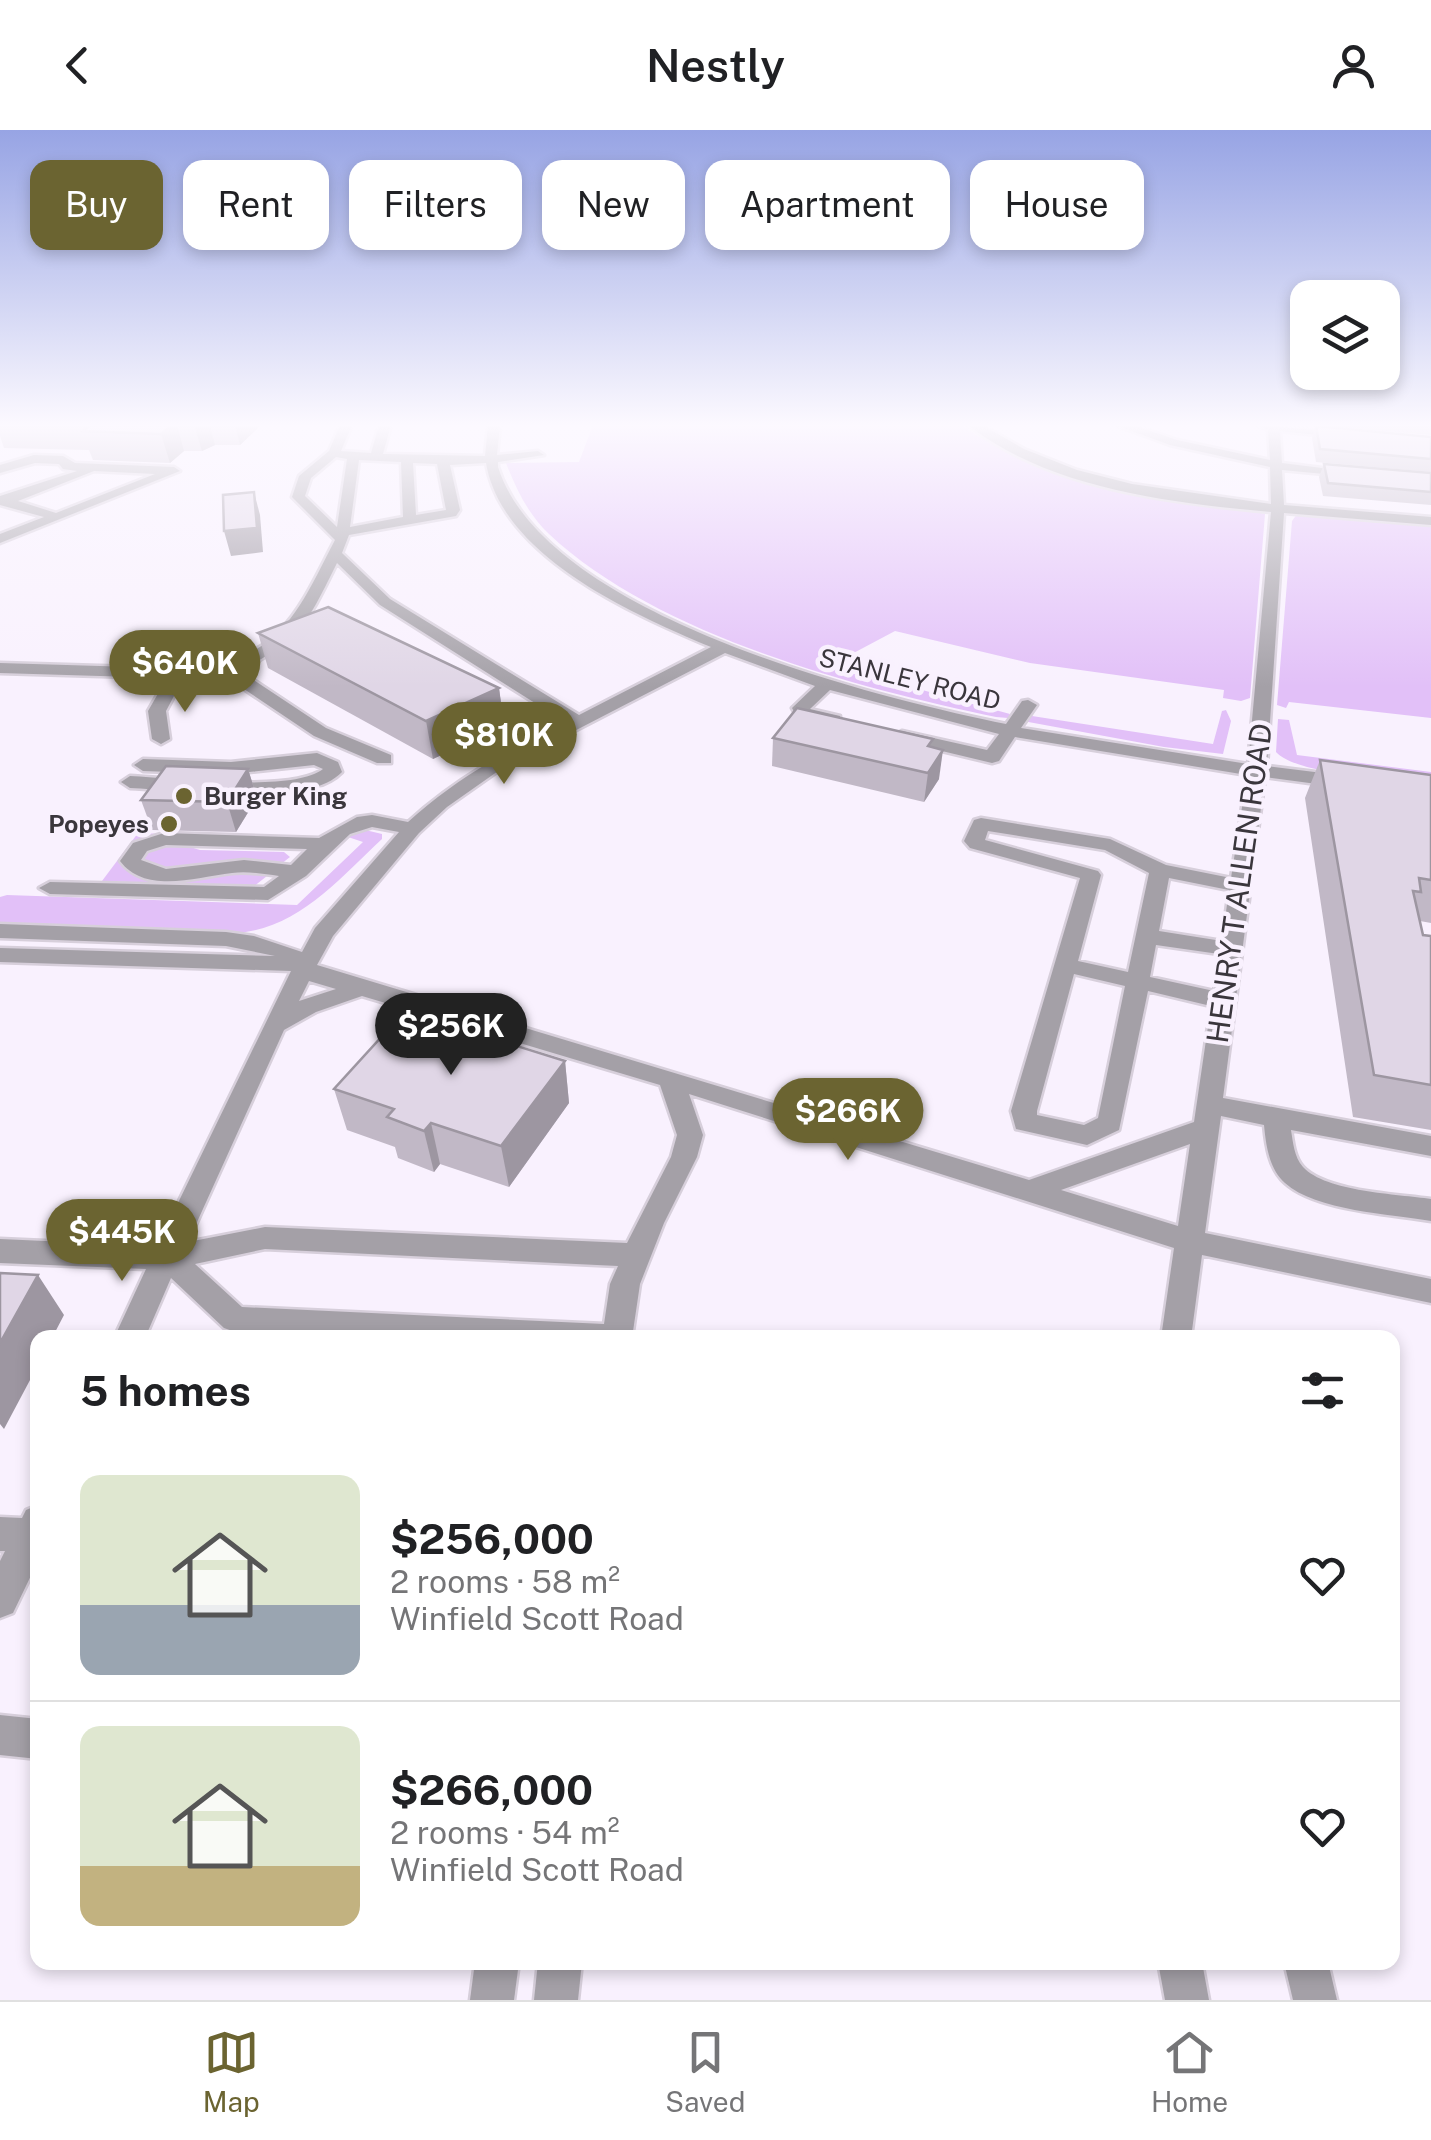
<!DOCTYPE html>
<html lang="en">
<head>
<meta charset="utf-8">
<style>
	body { margin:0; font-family:"Public Sans",sans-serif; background:#f2f2f2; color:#202124; height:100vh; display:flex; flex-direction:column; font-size:38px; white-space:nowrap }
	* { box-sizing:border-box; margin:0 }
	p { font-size:32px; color:#757577 }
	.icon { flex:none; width:55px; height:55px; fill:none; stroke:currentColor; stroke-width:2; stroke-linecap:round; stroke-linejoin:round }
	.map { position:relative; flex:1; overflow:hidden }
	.side { position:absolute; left:30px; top:1200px; width:1370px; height:640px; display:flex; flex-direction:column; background:#fff; border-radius:20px; box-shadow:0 5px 15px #0003 }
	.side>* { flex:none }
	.guide { position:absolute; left:30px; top:30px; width:1372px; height:90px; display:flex; gap:20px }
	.buttons { position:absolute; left:1290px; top:150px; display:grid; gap:20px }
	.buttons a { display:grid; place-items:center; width:110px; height:110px; border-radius:20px; background:#fff; box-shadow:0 5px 15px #0003; font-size:50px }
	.price { position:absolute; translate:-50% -85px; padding:0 22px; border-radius:35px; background:#6b6431; color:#fff; font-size:32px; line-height:65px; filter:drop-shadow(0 2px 5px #0008) }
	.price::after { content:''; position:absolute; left:50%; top:60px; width:30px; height:22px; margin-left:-15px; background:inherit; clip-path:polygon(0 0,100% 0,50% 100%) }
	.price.active { background:#222; color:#fff }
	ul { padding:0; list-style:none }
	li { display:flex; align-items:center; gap:30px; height:250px; padding:0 50px }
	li+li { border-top:2px solid #e0e0e0 }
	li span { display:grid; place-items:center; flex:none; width:280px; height:200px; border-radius:20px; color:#555 }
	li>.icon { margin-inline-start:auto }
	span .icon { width:120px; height:120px; fill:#fffc; stroke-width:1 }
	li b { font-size:42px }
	h2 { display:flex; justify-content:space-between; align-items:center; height:120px; padding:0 50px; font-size:42px }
	.tag { padding:0 35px; border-radius:20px; background:#fff; box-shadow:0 5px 15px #0003; font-size:35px; line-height:90px }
	.tag.active { background:#6b6431; color:#fff }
	header { display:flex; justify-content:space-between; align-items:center; height:130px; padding:0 50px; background:#fff; font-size:45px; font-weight:600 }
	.menu { display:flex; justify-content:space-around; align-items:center; height:140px; border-top:2px solid #e0e0e0; background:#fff; font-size:28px; color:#757577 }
	.menu a { display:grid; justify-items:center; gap:5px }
	.menu .active { color:#6b6431 }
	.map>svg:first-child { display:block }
	.green { fill:#e2c0f8 }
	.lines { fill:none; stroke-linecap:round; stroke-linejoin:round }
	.minor-casing { stroke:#d7cfdb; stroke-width:5 }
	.minor { fill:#a4a0a7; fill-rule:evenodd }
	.wall { fill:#c1b8c6 }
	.shaded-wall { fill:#9d96a1 }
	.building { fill:#e0d6e6; stroke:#9d96a1; stroke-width:2.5 }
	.poi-dot { fill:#6b6431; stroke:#f9f1fe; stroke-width:4 }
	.labels { text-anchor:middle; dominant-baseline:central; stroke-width:9; stroke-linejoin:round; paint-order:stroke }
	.far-street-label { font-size:25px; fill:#3a363c; stroke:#f9f1fe }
	.far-poi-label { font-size:25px; font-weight:bold; fill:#3a363c; stroke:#f9f1fe; text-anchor:start }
	.street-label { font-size:30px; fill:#3a363c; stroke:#f9f1fe }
</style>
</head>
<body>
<header><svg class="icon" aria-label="back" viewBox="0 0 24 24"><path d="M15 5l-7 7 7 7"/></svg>Nestly<svg class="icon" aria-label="person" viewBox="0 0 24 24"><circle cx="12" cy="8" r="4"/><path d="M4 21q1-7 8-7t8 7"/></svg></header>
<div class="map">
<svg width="1431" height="1870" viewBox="0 0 1431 1870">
	<rect width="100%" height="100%" fill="#f9f1fe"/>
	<g class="green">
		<path d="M593,295H962C1048,360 1166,350 1265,384L1250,568L1241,571L1223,568L1224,560L1030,533L895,501L831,535L1010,584L1008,588L996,587C855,558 655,504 549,404C528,384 516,359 506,333L579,332Z"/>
		<polygon points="1298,383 1431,394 1431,588 1289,572 1286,578 1277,575 1292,391"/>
		<polygon points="1226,580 1231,591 1223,624 1164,617 1023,591 1032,586 1213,614 1222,581"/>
		<path d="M1278,589L1289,590L1297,625L1431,642V653C1396,648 1298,646 1276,622Z"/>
		<path d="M361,699L382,704V709C339,749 297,800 235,803L0,795V767L7,765L297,775L363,712L348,707Z"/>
		<path d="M138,703L168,704L123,729V736C148,765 230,729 267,746L253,757L102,751Z"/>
		<polygon points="177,713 200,720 284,722 290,727 281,734 165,740 139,731 152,717"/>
	</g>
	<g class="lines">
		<g class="minor-casing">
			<g id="minor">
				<path d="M340,295H352L341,321L371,323L379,295H391L383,324L485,326L488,295H500L497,325L538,321L544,325L498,332V337C545,485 869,566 1006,594L1022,571L1028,570L1037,575L1021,598L1248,634L1271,382C1171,373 1049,359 968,295H982L1024,319L1077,340L1132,354L1271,374L1270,337L1170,315L1115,295H1133L1177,310L1270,330L1268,300L1257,295L1350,303L1346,308L1280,301L1282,333L1362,343L1356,347L1282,340L1284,375L1431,387V395L1284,383L1267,636L1347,646L1356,652L1347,658L1265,647L1223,968L1431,1006V1026L1291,1000C1293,1012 1294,1027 1303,1037C1326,1062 1398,1064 1431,1069V1091C1391,1084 1316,1081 1285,1053C1269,1039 1266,1015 1264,995L1221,986L1205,1103L1431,1149V1173L1202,1125L1191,1208H1161L1174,1118L689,964L703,1005L697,1027L664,1093L640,1154L632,1208H345L235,1202L224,1198L171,1148L145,1208H114L146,1139L0,1133V1109L157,1116L291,841L0,832V818L275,826L226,816L0,808V794L226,802L254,806L302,822L315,798L399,702L372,697L350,704L306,746L268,770L50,764L39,758L50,752L264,757L279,746C264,744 248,741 232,743C196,747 146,765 120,731L133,713L164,703L319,708L357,687L372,685L408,692C455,649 508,620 565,592L380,475L337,433C306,495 302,508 240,541L326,598L391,625V633H377L314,606L223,545L183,549L166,581L170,609L161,614L152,609L148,581L167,548L0,543V533L199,539C284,524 299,479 335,410L292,367L299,346L329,321ZM336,327L347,329L337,397L305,366L311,348ZM359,330L401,332L403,387L350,397ZM413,333L437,334L446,380L416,385ZM486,333C502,427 633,484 711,517L579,585L390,469L342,423L349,405L456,386L460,380L450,335ZM725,523L815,556L792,578L797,587L840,594V586L810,579L830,560L999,604L987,620L902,601L893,606L896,610L992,633L999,631L1015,607L1247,645L1231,748L1166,735L1110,709L981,688L974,690L964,711L970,718L1080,748L1011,981L1016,999L1087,1015L1119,1000L1148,861L1211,876L1194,992L1029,1050L317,835L333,806L419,703L447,677L501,639ZM988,701L1105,720L1149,743L1128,842L1078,831L1101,745L1098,741L985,710ZM166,715L307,719L291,735L244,730L166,739L141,730L147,721ZM1169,748L1229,760L1222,811L1159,801ZM1156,815L1219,824L1214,861L1150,847ZM1074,844L1125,856L1098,988L1084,995L1037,985V981ZM309,851L336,859L299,871ZM362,866L660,955L677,1005L671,1027L627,1113L265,1097L188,1112L284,900L316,882ZM1190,1014L1178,1096L1061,1060ZM265,1119L618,1136L610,1154L604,1194L242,1177L195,1134Z"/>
				<path d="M34,325L63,326L75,333L174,337L180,341L0,413V404L44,387L0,375V366L77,341L63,339L59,334L35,333L0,343V335ZM94,341L155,344L56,383L18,371Z"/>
				<path d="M317,623L338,632L342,642C306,680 180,660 130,658L121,652L130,646C172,648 293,663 323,639L314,635L231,644L143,641L134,635L143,629L231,632Z"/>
				<polygon points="38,1375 38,1431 13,1483 0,1488 0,1431 5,1421 0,1421 0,1387 22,1388 26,1380"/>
				<polygon points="0,1585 38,1589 38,1629 0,1625"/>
				<polygon points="475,1832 519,1832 514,1870 470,1870"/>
				<polygon points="538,1832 582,1832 578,1870 534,1870"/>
				<polygon points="1158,1832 1202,1832 1209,1870 1165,1870"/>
				<polygon points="1284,1832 1328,1832 1337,1870 1293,1870"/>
			</g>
		</g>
		<use href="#minor" class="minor"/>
	</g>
	<g class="wall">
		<polygon points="0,295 261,295 240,315 215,315 202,321 184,321 170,333 93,330 89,320 4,318 0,306"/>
		<polygon points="1313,295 1431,295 1431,305"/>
		<polygon points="1316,296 1431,307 1431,342 1316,332 1312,308"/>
		<polygon points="1324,334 1431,343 1431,375 1323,366 1319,347"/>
		<polygon points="258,503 499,558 504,595 433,629 268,538"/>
		<polygon points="773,608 932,617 939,649 924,672 772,636"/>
		<polygon points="1320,630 1431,645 1431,793 1420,791 1423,805 1431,806 1431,1000 1353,987 1305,668"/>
		<polygon points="248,639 257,668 236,702 152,700 141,670"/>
		<polygon points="565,931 569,973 509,1057 440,1034 434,1042 398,1028 395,1017 347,1000 334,959"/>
	</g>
	<g class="shaded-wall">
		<polygon points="172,295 177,295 184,321 170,333 161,304"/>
		<polygon points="194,295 210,295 215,315 202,321"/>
		<polygon points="235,295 261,295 240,315"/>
		<polygon points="254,362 260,385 263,422 231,426 224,401"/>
		<polygon points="499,558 504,595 433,629 426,591"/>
		<polygon points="943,620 939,649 924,672 928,643"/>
		<polygon points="248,639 257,668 236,702 227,672"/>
		<polygon points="565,931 569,973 509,1057 501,1016"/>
		<polygon points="431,993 440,1034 434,1042 424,1001"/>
		<polygon points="38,1145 64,1185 52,1208 38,1208 38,1235 4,1299 0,1294 0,1213"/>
	</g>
	<g class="building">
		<polygon points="90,295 172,295 161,304 83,301"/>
		<polygon points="1316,296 1431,307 1431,329 1320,319"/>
		<polygon points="1324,334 1431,343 1431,362 1328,353"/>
		<polygon points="254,362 257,398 224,401 223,365"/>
		<polygon points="328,477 499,558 426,591 258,503"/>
		<polygon points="797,578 933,609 928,616 943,620 928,643 773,608"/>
		<polygon points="1320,630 1431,645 1431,750 1419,748 1421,762 1413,761 1423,805 1431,806 1431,955 1374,945"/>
		<polygon points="166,636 248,639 227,672 141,670"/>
		<polygon points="405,881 565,931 501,1016 431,993 424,1001 387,987 394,979 334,959"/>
		<polygon points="0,1143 38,1145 0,1213"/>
	</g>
	<linearGradient id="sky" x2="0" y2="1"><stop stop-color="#97a4e4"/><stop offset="0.53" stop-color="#fcf9ff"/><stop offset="1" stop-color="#fcf9ff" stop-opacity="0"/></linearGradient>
	<rect width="1431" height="557" fill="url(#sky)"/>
	<g class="poi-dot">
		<circle cx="184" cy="666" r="10"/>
		<circle cx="169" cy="694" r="10"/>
	</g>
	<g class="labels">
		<g class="far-street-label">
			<text transform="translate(910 549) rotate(14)">STANLEY ROAD</text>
		</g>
		<g class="far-poi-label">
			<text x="204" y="666">Burger King</text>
			<text x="149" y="694" text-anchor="end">Popeyes</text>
		</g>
		<g class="street-label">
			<text transform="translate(1239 753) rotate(-82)">HENRY T ALLEN ROAD</text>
		</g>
	</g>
</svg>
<div class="buttons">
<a><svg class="icon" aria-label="layers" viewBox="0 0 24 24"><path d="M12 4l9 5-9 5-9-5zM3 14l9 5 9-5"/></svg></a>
</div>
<b class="price" style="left:185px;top:585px">$640K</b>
<b class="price" style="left:504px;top:657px">$810K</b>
<b class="price active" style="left:451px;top:948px">$256K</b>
<b class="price" style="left:848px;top:1033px">$266K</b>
<b class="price" style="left:122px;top:1154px">$445K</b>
<div class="guide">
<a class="tag active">Buy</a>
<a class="tag">Rent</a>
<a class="tag">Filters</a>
<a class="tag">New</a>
<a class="tag">Apartment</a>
<a class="tag">House</a>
</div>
<section class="side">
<h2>5 homes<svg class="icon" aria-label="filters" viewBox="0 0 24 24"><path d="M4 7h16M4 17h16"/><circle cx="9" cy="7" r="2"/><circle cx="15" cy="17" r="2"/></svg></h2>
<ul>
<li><span style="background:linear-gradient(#dfe7d0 65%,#9aa5b1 0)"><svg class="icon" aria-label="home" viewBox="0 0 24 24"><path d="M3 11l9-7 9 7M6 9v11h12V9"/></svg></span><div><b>$256,000</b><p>2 rooms · 58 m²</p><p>Winfield Scott Road</p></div><svg class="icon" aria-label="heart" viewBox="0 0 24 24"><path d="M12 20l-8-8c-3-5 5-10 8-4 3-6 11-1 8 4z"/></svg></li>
<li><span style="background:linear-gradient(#dfe7d0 70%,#c2b280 0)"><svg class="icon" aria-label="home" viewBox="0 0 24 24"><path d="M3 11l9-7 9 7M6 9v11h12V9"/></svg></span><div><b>$266,000</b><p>2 rooms · 54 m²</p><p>Winfield Scott Road</p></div><svg class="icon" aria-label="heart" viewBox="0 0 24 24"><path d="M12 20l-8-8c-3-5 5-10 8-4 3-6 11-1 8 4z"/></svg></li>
</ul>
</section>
</div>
<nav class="menu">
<a class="active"><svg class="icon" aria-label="map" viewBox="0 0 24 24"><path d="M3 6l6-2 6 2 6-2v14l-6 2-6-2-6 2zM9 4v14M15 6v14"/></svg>Map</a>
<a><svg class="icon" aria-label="saved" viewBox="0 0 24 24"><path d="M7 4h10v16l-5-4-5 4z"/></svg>Saved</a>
<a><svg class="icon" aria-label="home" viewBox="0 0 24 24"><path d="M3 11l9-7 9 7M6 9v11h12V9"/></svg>Home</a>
</nav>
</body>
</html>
